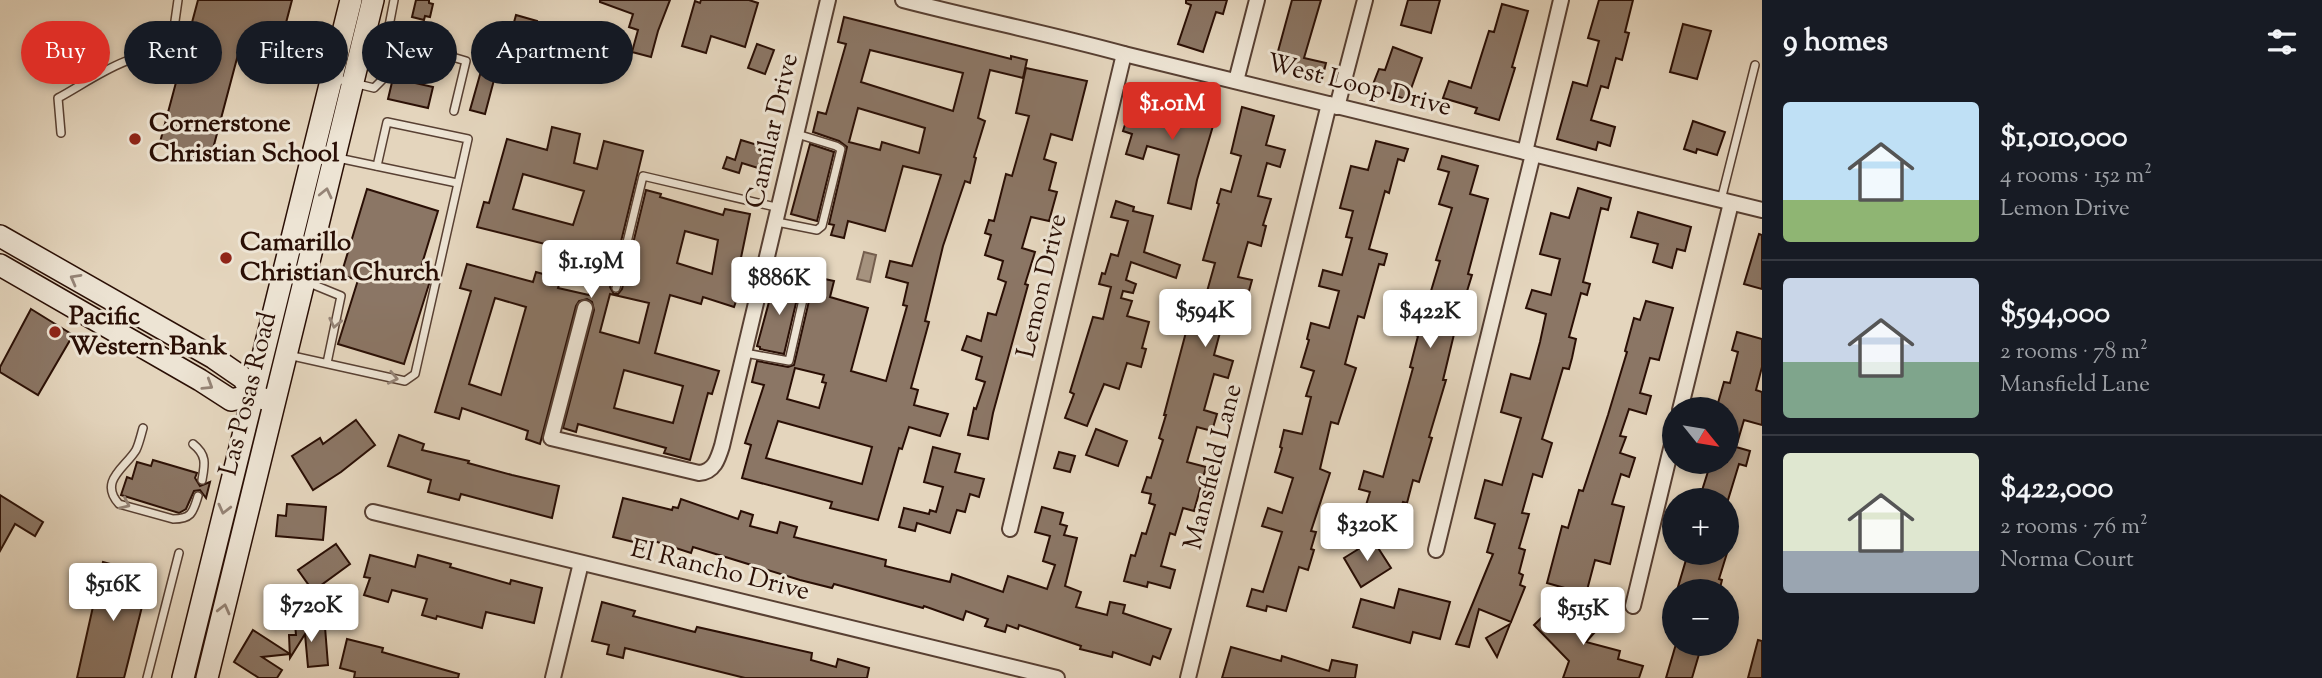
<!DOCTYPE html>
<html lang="en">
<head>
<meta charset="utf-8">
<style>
	body { margin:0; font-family:"Sorts Mill Goudy",serif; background:#242831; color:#f1f3f6; height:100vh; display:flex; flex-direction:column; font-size:26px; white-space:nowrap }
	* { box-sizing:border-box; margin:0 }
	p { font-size:23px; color:#9ea1a6 }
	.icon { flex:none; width:38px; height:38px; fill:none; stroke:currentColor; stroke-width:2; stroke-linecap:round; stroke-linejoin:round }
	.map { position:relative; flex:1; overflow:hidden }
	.drawer { display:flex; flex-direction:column; background:#171b24; width:560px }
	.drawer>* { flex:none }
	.hud { position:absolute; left:21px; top:21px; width:665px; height:63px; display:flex; gap:14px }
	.needle { width:46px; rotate:120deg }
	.fabs { position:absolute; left:1662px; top:397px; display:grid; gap:14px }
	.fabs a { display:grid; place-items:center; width:77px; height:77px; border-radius:50%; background:#171b24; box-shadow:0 4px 10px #0003; font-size:35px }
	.price { position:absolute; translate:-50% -60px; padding:0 16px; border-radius:7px; background:#fff; color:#222; font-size:23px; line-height:46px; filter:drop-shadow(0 2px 4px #0008) }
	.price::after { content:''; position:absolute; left:50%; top:42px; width:21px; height:16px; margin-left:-10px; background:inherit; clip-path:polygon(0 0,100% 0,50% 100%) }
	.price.active { background:#d93025; color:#fff }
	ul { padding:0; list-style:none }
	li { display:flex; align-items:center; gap:21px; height:175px; padding:0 21px }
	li+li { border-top:2px solid #363941 }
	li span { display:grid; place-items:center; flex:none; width:196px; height:140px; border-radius:7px; color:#555 }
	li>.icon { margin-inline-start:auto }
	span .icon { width:84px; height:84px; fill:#fffc; stroke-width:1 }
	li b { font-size:30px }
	h2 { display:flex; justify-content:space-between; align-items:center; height:84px; padding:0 21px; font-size:30px }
	.chip { padding:0 24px; border-radius:32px; background:#171b24; box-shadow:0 4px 10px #0003; font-size:24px; line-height:63px }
	.chip.active { background:#d93025; color:#fff }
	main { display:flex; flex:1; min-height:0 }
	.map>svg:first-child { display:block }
	.water { fill:#a5927e; stroke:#745e4e; stroke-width:2 }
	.building { fill:#8b7665; stroke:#2a0f05; stroke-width:2; fill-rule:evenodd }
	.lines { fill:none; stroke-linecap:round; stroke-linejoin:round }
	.lane-casing { stroke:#584033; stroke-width:10 }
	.street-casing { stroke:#584033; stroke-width:18 }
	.secondary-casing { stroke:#2a0f05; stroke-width:24 }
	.lane { stroke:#ede4d4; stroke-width:7 }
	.street { stroke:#ede4d4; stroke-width:14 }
	.secondary { stroke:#ede4d4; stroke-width:21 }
	.oneway { stroke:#958477 }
	.poi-dot { fill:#8f2418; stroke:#ede4d4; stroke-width:2.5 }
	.labels { text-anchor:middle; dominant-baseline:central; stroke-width:6; stroke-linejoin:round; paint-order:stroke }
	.street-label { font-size:26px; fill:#2a0f05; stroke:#ede4d4 }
	.poi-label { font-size:26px; font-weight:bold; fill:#2a0f05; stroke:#ede4d4; text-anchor:start }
</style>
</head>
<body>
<main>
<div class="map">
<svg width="1762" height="678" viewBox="0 0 1762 678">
	<rect width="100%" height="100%" fill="#e4d5bd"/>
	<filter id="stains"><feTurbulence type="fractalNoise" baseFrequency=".00286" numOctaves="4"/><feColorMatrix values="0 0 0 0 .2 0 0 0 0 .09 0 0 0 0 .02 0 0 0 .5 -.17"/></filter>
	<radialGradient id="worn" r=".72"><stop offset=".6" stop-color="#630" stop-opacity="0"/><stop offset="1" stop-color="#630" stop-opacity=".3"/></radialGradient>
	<polygon class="water" points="864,252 876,255 870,282 857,279"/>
	<g class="building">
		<polygon points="198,0 292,0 277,57 240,47 210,160 159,146"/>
		<polygon points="416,0 429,0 429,3 433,4 430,17 425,16 424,20 412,17"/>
		<polygon points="600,0 670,0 658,31 651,57 632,52 638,30 629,27 633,14 600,2"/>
		<polygon points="701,0 749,0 758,3 745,47 711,36 706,53 682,46 695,1 700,3"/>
		<polygon points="1186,0 1227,0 1223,14 1216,12 1203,52 1178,44 1191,5 1186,3"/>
		<polygon points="1292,0 1321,0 1304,58 1326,63 1322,79 1274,66"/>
		<polygon points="1408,0 1440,0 1431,33 1401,25"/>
		<polygon points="1599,0 1633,0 1625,32 1629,33 1622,60 1616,58 1608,88 1601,86 1591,120 1615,127 1610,146 1598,142 1596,150 1557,139 1573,82 1587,86 1599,41 1588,38"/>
		<polygon points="1502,4 1528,11 1512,67 1515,68 1499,120 1475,113 1477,108 1443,98 1449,81 1471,88 1489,31 1494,32"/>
		<polygon points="516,15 537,21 526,61 505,55"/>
		<path d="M844,17L1011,59V56L1027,60L1023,78L990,70L978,118L985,121L974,157L976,158L970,183L965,181L943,246L925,321L929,322L911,388L918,390L914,405L948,414L940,436L909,427L902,449L899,448L878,520L830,508L832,502L742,478L751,445L745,443L764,385L752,382L757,361L788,367L794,365L812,288L817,290L820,278L834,281L830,297L868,308L851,371L886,381L907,306L903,305L908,283L886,277L890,261L912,266L941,175L903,166L885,231L848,221L844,238L831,235L834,225L829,224L847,147L839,141L813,132L818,112L826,114L846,44L838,42ZM870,50L963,73L953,111L861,82ZM858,108L925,128L919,153L882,142L880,150L849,142ZM795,368L824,375L822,382L826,383L819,408L787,399ZM778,421L872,447L862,484L766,458Z"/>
		<polygon points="1683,24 1711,31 1697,79 1670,72"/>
		<polygon points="591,32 605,35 601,55 587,51"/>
		<polygon points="757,44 774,50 765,74 748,68"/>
		<polygon points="1393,47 1422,58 1407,100 1372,87 1379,69 1385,70"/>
		<polygon points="485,57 499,61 485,114 470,110"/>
		<polygon points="1026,68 1087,81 1072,140 1051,134 1044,159 1056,163 1049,190 1057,192 1049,221 1031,217 1022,248 1035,252 1025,284 1028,285 993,413 988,439 968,435 974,408 976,409 985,382 976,379 982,357 962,350 967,336 981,341 988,313 996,315 1006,282 998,279 1003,261 985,255 991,235 985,233 989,220 994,221 1006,174 1012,176 1029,116 1016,113"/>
		<polygon points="393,78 433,87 428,108 388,99"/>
		<polygon points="1136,89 1156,95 1149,121 1175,128 1181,106 1198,111 1200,104 1218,109 1197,180 1191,209 1168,203 1179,155 1147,146 1143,159 1126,154 1132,134 1123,131"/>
		<polygon points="1242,107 1274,116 1266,145 1285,150 1280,167 1267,163 1258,196 1271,199 1263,225 1266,226 1261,246 1248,242 1238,277 1252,280 1247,298 1234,295 1227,322 1223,321 1214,355 1233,361 1228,378 1214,374 1204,410 1217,414 1212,431 1197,427 1187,462 1206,467 1194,511 1183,508 1175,535 1170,533 1161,566 1175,570 1170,588 1148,582 1147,587 1124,581 1131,555 1135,556 1142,533 1146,534 1155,505 1149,503 1151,494 1142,492 1147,477 1151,478 1163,440 1159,438 1166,415 1164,415 1190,317 1199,320 1215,263 1203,260 1219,204 1217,203 1221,189 1231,192 1241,156 1231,153"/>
		<polygon points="1693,121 1725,132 1717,155 1697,149 1696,153 1684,149"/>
		<path d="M552,127L580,134L574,163L597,169L604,141L643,151L610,287L614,294H618L622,289L646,190L661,194L660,197L723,215L725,209L750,214L736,282L742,284L734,307L703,297L701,304L670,295L655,353L719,371L712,394L708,393L690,460L664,453L666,448L578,424L576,432L563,428L594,310L592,302L587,299L579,301L576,306L540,444L526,439L528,431L462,408L459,419L435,412L471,291L460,288L467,264L533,282L536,272L561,279L558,288L589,295L596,265L563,254L565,249L477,227L484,202L489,203L507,139L547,150ZM523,174L584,191L573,225L513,209ZM685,231L718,240L712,274L677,263ZM610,294L649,303L639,343L600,332ZM495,298L526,307L501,395L469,384ZM624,370L683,386L673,423L614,408Z"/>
		<polygon points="741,140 764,147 758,168 742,163 739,173 723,168 727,157 735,160"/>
		<polygon points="1376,141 1408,149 1404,161 1398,159 1389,193 1385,191 1369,249 1387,254 1384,265 1379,264 1364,318 1358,316 1345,364 1356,368 1338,424 1331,422 1320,469 1330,473 1311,531 1316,532 1311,549 1314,550 1308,570 1299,567 1286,611 1267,606 1266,611 1247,606 1252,589 1263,592 1282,532 1262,526 1268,508 1282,513 1293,478 1275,472 1282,448 1280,447 1284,430 1302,434 1311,397 1306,396 1314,371 1301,367 1309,340 1307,339 1311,323 1329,328 1339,291 1319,286 1323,270 1342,275 1352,238 1346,237 1353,211 1340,208 1351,166 1368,170"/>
		<polygon points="810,144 834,152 817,221 791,214"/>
		<polygon points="1442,156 1478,166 1470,194 1488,199 1468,274 1472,275 1455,330 1443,380 1446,380 1429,437 1432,438 1419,482 1413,480 1407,503 1403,502 1395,529 1384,526 1382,531 1360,525 1370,492 1359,489 1364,471 1383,477 1413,368 1410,367 1418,336 1413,334 1417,320 1422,321 1440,261 1436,260 1452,208 1439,204 1449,172 1438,169"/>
		<polygon points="1578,188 1611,198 1608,210 1601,208 1583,282 1590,284 1587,295 1581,293 1569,337 1576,339 1572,358 1569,369 1563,368 1542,439 1552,443 1542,477 1533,474 1522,513 1529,514 1519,548 1525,550 1519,573 1523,575 1520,585 1525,587 1511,622 1479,609 1469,647 1456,644 1493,554 1487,552 1495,524 1475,518 1485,480 1502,485 1521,418 1501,412 1511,374 1530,379 1540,342 1546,314 1526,308 1532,290 1551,295 1560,259 1540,254 1551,213 1569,218"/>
		<polygon points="367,189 438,211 418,277 430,281 404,364 338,344 358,280 341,275"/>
		<polygon points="1116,201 1134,207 1133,211 1153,216 1144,252 1180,265 1176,278 1131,262 1126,280 1136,284 1133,293 1123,291 1121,298 1132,301 1127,316 1149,322 1142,348 1146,349 1141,367 1127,363 1119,389 1104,384 1087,426 1065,418 1074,394 1070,392 1093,317 1103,319 1111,287 1099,284 1102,273 1105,274 1111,254 1118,256 1128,221 1111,217"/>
		<polygon points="1638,212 1691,227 1685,251 1677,249 1672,268 1653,262 1658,244 1631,237"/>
		<polygon points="1759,234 1762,235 1762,289 1744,284"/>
		<polygon points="775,280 800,286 784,354 760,349 760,347 757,346"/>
		<polygon points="1646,301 1673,308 1659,360 1650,358 1640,393 1651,396 1646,414 1629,409 1620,436 1626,437 1620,453 1635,458 1629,477 1621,474 1612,504 1624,507 1610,564 1595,560 1586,594 1547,583 1562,526 1568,528 1579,490 1583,491 1608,415 1627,352 1625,351 1634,318 1640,320"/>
		<polygon points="31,309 73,335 38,395 0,372 0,367"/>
		<polygon points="1737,332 1762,339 1762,367 1756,390 1762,392 1762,425 1744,420 1736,447 1750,451 1746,466 1739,464 1728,500 1699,500 1711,462 1727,462 1727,410 1716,410 1724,382 1730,383 1738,352 1732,350"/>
		<polygon points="356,420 375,445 341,472 313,490 292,456 320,438 323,444"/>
		<polygon points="1096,429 1127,441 1118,466 1086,455"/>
		<polygon points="399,435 424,444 422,450 469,461 468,463 512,475 559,486 552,518 461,494 459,500 428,492 431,480 388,466"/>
		<polygon points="933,447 960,454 955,472 984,479 979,497 970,494 965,512 957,510 950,533 917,523 915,531 899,527 904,508 929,514 930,510 936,512 943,487 924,482"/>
		<polygon points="1059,452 1075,456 1070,472 1054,468"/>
		<polygon points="153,460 197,473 195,478 200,486 210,482 206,498 200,490 194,491 186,509 179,513 121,495 127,477 132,479 137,462 151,466"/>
		<polygon points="0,495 43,522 35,536 15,524 0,551"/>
		<polygon points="623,498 672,510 673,507 678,508 681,499 738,519 741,511 753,515 750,526 777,533 780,522 797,527 794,537 886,560 885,566 950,582 952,574 1003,592 1008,576 1047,589 1055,565 1043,561 1050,536 1035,532 1042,507 1063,513 1060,524 1067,526 1064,535 1077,538 1065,586 1081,592 1076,607 1107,615 1110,602 1125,605 1123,613 1171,629 1160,659 1153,656 1150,665 1113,652 1112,657 1080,649 1081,646 1019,625 1018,629 1007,625 1005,632 985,626 988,619 966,611 963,620 924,606 923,608 834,584 832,588 800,580 693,547 691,553 648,539 646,545 613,537"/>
		<polygon points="287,504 326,507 323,540 276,536 278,515 286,516"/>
		<polygon points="1373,540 1391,568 1361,587 1344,558"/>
		<polygon points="336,544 350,564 313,591 298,570"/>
		<polygon points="1688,553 1727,553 1719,579 1722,580 1719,592 1685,592 1685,590 1678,587"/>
		<polygon points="370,555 415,567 418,555 451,564 450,567 510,584 511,580 542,588 534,623 486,612 482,628 437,616 436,619 422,615 427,599 392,590 388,602 364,595 370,578 364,577"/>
		<polygon points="103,562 150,575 124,678 77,678"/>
		<polygon points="1399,589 1450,602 1440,639 1413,632 1410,643 1353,627 1361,599 1394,608"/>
		<polygon points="1562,598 1595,632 1586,642 1620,651 1618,659 1643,666 1639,678 1563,678 1569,661 1534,625"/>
		<polygon points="602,602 635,611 633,616 695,632 697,627 812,653 811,660 836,667 838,659 869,668 867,678 745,678 625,648 623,658 607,654 609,645 592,641"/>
		<polygon points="313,622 309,628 325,627 328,665 308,667 305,634 290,658 289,635 296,635 295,624"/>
		<polygon points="1510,624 1497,657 1486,638"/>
		<polygon points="253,630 290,654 262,657 282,670 277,678 259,678 234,662"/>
		<polygon points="347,639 383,648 382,652 459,674 458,678 354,678 355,672 340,668"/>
		<polygon points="1758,640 1762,641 1762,678 1748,678"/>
		<polygon points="1676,644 1702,644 1692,678 1666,678"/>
		<polygon points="1231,647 1281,661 1282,656 1329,671 1332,660 1357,665 1355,678 1222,678"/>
	</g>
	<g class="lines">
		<g class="lane-casing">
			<g id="lane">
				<polyline points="369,31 384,34 389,26 394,0"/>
				<polyline points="333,78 374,88 386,76 395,40 466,61 454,111"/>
				<path d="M61,133L58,98C90,81 133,47 170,56L178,0"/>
				<polyline points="338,158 457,183"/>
				<polyline points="1721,200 1755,65"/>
				<polyline points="777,222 817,230 822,226 841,149 836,146 797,134"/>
				<polyline points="285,273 341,296 327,363"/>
				<polyline points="616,288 643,176 780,208"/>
				<polyline points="745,353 789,361 807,282 765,271"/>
				<polyline points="288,355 405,381 415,374 468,139 387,122 377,166"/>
				<path d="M143,428C141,435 139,444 136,450C126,467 98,481 119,504L173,519C192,519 193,512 198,496"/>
				<path d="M193,444C207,455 205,464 202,480"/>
				<polyline points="147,678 179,553"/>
			</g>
		</g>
		<g class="street-casing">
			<g id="street">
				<path d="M903,0C976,19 1051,34 1124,54L1762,210"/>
				<polyline points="1236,81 1257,0"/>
				<polyline points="1337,107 1365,0"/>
				<polyline points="1525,152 1561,0"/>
				<path d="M585,308L551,438L699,473C714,472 718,459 722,446L828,0"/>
				<polyline points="1680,410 1731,203"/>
				<polyline points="373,512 1057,678"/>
				<polyline points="1010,529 1124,54"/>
				<polyline points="1436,550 1533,154"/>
				<polyline points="1633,606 1675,432"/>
				<polyline points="553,678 581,563"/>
				<polyline points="1188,678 1329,104"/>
			</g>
		</g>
		<g class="secondary-casing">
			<g id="secondary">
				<polyline points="0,236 214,358 243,378 253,395"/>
				<polyline points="0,265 200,380 231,400 253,395 264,399"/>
				<polyline points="183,678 351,0"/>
				<polyline points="207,678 373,0"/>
			</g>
		</g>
		<use href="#lane" class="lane"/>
		<use href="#street" class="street"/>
		<use href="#secondary" class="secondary"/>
	</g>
	<defs><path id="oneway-chevron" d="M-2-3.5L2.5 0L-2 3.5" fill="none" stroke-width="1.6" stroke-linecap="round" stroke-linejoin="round" transform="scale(1.75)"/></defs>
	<g class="oneway">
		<use href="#oneway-chevron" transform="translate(326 193) rotate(-77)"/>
		<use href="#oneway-chevron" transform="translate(75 279) rotate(-151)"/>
		<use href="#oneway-chevron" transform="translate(335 323) rotate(102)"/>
		<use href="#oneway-chevron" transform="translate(393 378) rotate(12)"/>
		<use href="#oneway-chevron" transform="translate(208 385) rotate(32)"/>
		<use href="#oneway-chevron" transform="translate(125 504) rotate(25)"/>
		<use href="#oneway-chevron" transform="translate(224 509) rotate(104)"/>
		<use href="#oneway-chevron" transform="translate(224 609) rotate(-76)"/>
	</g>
	<g class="poi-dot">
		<circle cx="135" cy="139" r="7"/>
		<circle cx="226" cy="258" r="7"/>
		<circle cx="55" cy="332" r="7"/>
	</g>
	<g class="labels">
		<g class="street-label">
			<text transform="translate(1359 86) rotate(14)">West Loop Drive</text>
			<text transform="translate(773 131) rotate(-77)">Camilar Drive</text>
			<text transform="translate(1043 286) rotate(-77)">Lemon Drive</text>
			<text transform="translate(249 394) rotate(-76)">Las Posas Road</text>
			<text transform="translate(1214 467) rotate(-76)">Mansfield Lane</text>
			<text transform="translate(720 571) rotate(14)">El Rancho Drive</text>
		</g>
		<g class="poi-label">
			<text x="149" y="124">Cornerstone<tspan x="149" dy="30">Christian School</tspan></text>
			<text x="240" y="243">Camarillo<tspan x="240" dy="30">Christian Church</tspan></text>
			<text x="69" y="317">Pacific<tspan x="69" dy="30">Western Bank</tspan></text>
		</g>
	</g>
	<rect width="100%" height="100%" filter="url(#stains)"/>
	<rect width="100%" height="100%" fill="url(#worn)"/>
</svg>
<div class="fabs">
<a><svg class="needle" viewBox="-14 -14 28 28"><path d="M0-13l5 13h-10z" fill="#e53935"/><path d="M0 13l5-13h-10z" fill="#9ea1a6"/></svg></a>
<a>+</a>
<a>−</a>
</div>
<b class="price active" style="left:1172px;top:142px">$1.01M</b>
<b class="price" style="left:591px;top:300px">$1.19M</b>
<b class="price" style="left:779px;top:317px">$886K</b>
<b class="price" style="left:1205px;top:349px">$594K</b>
<b class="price" style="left:1430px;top:350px">$422K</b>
<b class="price" style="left:1367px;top:563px">$320K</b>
<b class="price" style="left:113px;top:623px">$516K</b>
<b class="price" style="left:311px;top:644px">$720K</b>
<b class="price" style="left:1583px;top:647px">$515K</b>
<div class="hud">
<a class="chip active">Buy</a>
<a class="chip">Rent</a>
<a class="chip">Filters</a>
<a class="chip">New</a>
<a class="chip">Apartment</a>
</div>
</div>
<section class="drawer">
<h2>9 homes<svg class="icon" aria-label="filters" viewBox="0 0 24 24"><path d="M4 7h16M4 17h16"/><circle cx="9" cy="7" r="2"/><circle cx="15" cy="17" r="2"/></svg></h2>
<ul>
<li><span style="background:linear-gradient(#bfe0f5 70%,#8fb573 0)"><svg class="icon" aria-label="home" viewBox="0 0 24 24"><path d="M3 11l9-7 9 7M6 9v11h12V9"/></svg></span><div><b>$1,010,000</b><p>4 rooms · 152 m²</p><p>Lemon Drive</p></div></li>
<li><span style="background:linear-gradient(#c9d6e8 60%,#7fa58c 0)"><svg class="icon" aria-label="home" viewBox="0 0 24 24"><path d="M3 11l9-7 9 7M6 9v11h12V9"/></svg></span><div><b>$594,000</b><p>2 rooms · 78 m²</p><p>Mansfield Lane</p></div></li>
<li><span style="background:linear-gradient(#dfe7d0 70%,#9aa5b1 0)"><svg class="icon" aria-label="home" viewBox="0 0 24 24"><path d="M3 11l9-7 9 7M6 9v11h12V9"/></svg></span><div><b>$422,000</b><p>2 rooms · 76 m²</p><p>Norma Court</p></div></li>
</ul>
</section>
</main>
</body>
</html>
